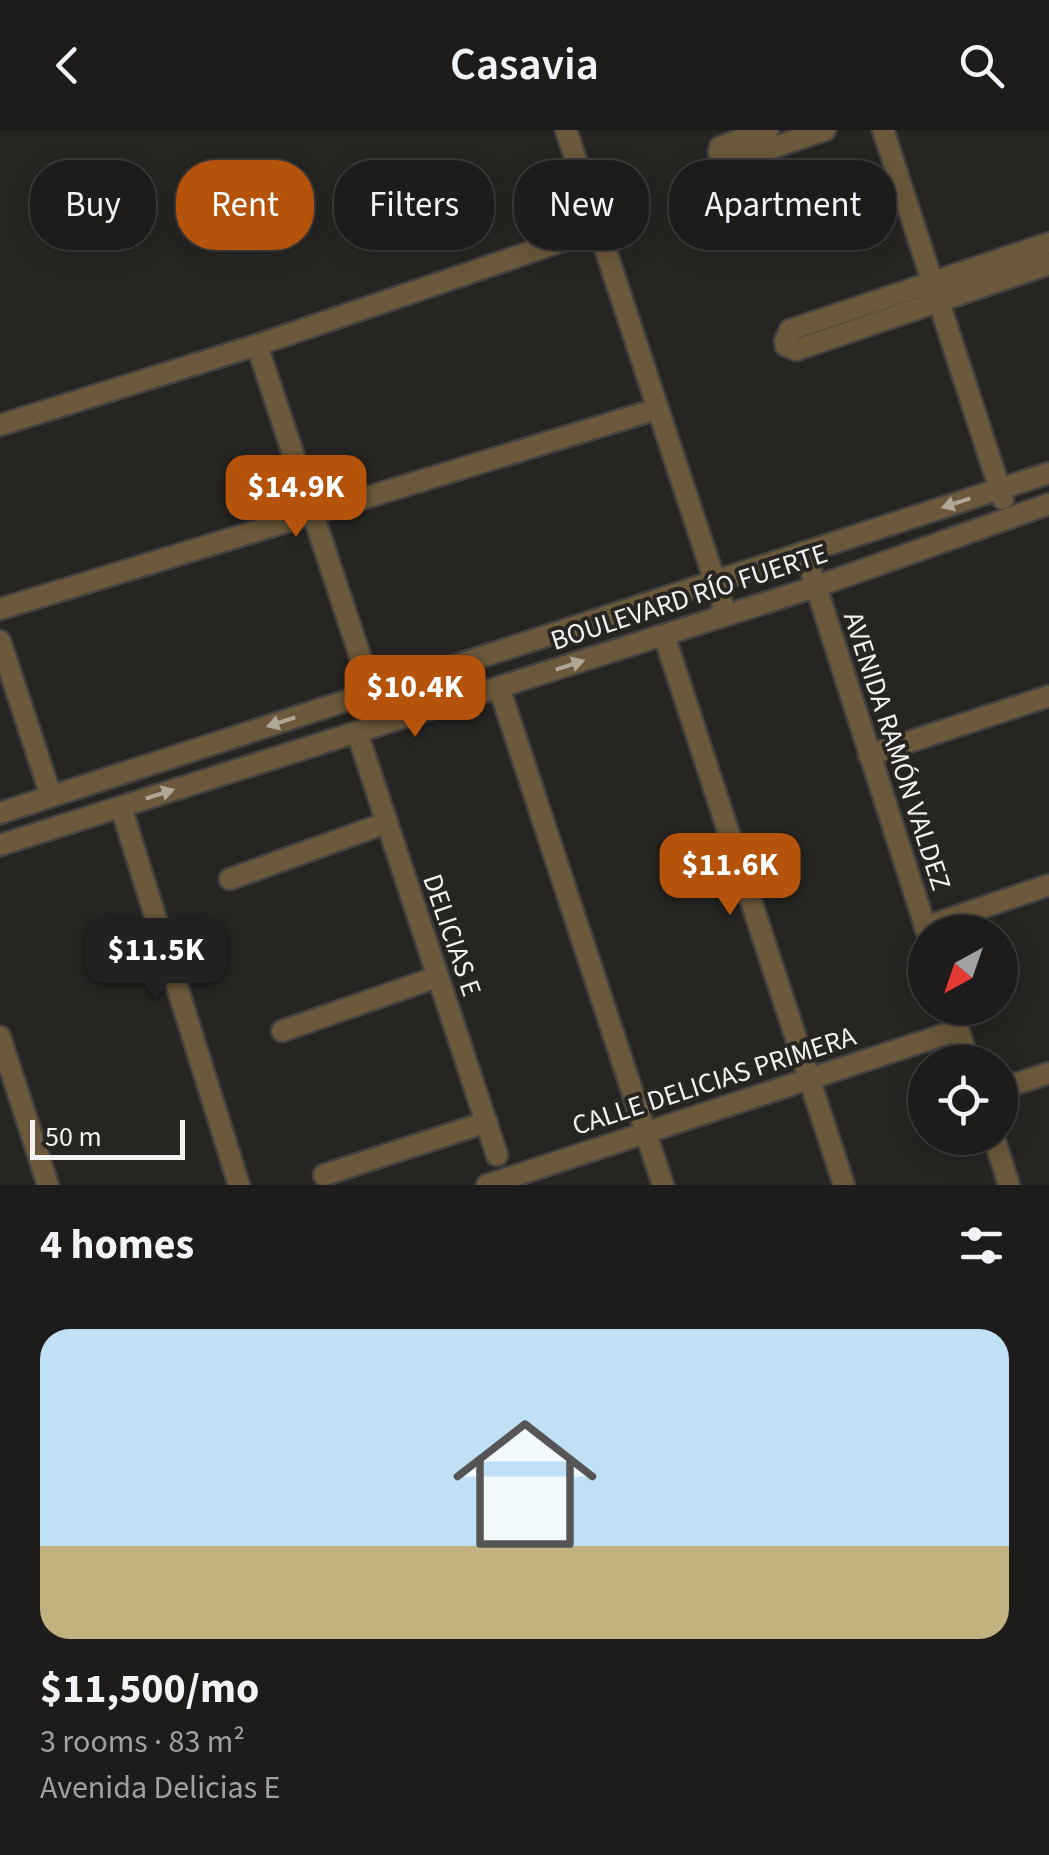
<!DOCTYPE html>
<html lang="en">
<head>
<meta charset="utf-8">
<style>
	body { margin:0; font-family:"Source Sans 3",sans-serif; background:#252523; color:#f1f3f6; height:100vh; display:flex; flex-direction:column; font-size:38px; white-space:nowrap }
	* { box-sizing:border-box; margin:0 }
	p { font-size:32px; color:#a0a1a2 }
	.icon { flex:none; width:55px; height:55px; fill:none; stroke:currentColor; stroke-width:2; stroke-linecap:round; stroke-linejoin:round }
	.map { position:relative; height:1055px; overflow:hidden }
	.side { display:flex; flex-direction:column; background:#1d1c1a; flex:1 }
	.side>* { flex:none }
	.hud { position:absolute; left:30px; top:30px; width:990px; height:90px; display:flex; gap:20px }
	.needle { width:65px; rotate:220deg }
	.controls { position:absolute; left:908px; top:785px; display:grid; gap:20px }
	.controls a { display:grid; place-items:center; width:110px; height:110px; border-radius:50%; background:#1d1c1a; box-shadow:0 5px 25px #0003,0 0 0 2px #3b3a39; font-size:50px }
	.scale { position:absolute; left:30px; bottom:25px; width:155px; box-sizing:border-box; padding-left:10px; border:5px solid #f4f2f0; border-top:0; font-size:28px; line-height:35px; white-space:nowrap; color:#f4f2f0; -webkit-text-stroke:8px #272522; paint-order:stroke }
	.price { position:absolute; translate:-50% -85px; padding:0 22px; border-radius:20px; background:#b45309; color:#fff; font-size:32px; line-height:65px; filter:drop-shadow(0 2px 5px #0008) }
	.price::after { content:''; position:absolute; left:50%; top:60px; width:30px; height:22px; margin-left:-15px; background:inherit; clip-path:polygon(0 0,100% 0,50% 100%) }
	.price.active { background:#222; color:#fff }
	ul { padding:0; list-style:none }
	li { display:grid; align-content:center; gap:20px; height:530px; padding:0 40px }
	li+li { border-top:2px solid #3b3a39 }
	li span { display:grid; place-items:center; height:310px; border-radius:30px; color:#555 }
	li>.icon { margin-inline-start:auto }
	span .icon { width:180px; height:180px; fill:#fffc; stroke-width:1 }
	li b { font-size:42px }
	h2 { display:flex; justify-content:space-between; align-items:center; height:120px; padding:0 40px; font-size:42px }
	.chip { padding:0 35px; border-radius:40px; background:#1d1c1a; box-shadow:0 5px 25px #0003,0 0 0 2px #3b3a39; font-size:35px; line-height:90px }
	.chip.active { background:#b45309; color:#fff }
	header { display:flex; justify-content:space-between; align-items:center; height:130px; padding:0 40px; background:#1d1c1a; font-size:45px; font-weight:600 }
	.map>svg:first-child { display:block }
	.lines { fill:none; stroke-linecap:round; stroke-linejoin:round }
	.minor-casing { stroke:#44423f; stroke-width:25 }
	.minor { stroke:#6c593b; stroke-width:20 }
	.oneway { fill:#b0a696 }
	.labels { text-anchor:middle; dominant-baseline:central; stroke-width:8; stroke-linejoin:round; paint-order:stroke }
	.street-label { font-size:28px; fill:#f4f2f0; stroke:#272522 }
</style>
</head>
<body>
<header><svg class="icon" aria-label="back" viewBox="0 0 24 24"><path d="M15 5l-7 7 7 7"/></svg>Casavia<svg class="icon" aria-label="search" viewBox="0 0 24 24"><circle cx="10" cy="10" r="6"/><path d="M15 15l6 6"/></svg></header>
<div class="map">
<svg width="1049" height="1055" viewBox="0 0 1049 1055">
	<rect width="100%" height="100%" fill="#272522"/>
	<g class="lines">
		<g class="minor-casing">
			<g id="minor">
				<polyline points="566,0 726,485"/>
				<polyline points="768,0 720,17 719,22 723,31 728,33 825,0"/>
				<polyline points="883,0 1003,369"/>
				<polyline points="1049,113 790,200 785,211 786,216 796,220 1049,134"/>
				<polyline points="257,215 372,562 376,596"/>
				<polyline points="0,295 257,215 598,99"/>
				<polyline points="805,422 927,802"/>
				<polyline points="0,479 657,279"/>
				<polyline points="664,505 844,1055"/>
				<polyline points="0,511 51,666"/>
				<polyline points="499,557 663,1055"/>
				<polyline points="357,602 497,1025"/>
				<polyline points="869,625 1049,566"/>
				<polyline points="121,677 239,1055"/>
				<polyline points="0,683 1049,343"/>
				<polyline points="0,715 815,457 1049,374"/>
				<polyline points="230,749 386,693"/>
				<polyline points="925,797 1049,755"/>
				<polyline points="951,878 969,932"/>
				<polyline points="282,901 437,847"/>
				<polyline points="0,907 48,1055"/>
				<polyline points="1000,959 1049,943"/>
				<polyline points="994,1008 1009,1055"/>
				<polyline points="324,1045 487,992"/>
				<polyline points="487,1055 958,900"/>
			</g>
		</g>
		<use href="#minor" class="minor"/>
	</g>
	<defs><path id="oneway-solid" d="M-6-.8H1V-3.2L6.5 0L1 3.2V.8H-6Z" transform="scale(2.5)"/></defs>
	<g class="oneway">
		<use href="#oneway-solid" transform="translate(956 373) rotate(162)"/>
		<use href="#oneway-solid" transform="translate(570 535) rotate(-18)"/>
		<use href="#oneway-solid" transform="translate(281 592) rotate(162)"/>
		<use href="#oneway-solid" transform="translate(160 664) rotate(-18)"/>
	</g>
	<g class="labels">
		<g class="street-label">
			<text transform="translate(689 467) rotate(-18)">BOULEVARD RÍO FUERTE</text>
			<text transform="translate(897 621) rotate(72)">AVENIDA RAMÓN VALDEZ</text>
			<text transform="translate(452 805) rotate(71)">DELICIAS E</text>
			<text transform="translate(714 951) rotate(-18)">CALLE DELICIAS PRIMERA</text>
		</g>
	</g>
</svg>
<div class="controls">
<a><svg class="needle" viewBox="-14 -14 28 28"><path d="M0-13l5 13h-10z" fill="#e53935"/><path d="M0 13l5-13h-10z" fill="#a0a1a2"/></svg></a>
<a><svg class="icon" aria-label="locate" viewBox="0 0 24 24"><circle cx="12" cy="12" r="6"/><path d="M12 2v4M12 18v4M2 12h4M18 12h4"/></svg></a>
</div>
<div class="scale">50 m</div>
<b class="price" style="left:296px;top:410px">$14.9K</b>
<b class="price" style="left:415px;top:610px">$10.4K</b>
<b class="price" style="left:730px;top:788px">$11.6K</b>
<b class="price active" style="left:156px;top:873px">$11.5K</b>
<div class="hud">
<a class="chip">Buy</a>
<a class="chip active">Rent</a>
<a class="chip">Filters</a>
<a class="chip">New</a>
<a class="chip">Apartment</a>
</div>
</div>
<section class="side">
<h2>4 homes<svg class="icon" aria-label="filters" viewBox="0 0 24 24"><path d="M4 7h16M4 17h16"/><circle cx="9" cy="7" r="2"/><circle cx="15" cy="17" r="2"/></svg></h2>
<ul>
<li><span style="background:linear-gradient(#bfe0f5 70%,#c2b280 0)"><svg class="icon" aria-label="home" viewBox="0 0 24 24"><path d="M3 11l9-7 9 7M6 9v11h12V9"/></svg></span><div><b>$11,500/mo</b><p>3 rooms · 83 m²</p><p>Avenida Delicias E</p></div></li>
</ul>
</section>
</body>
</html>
